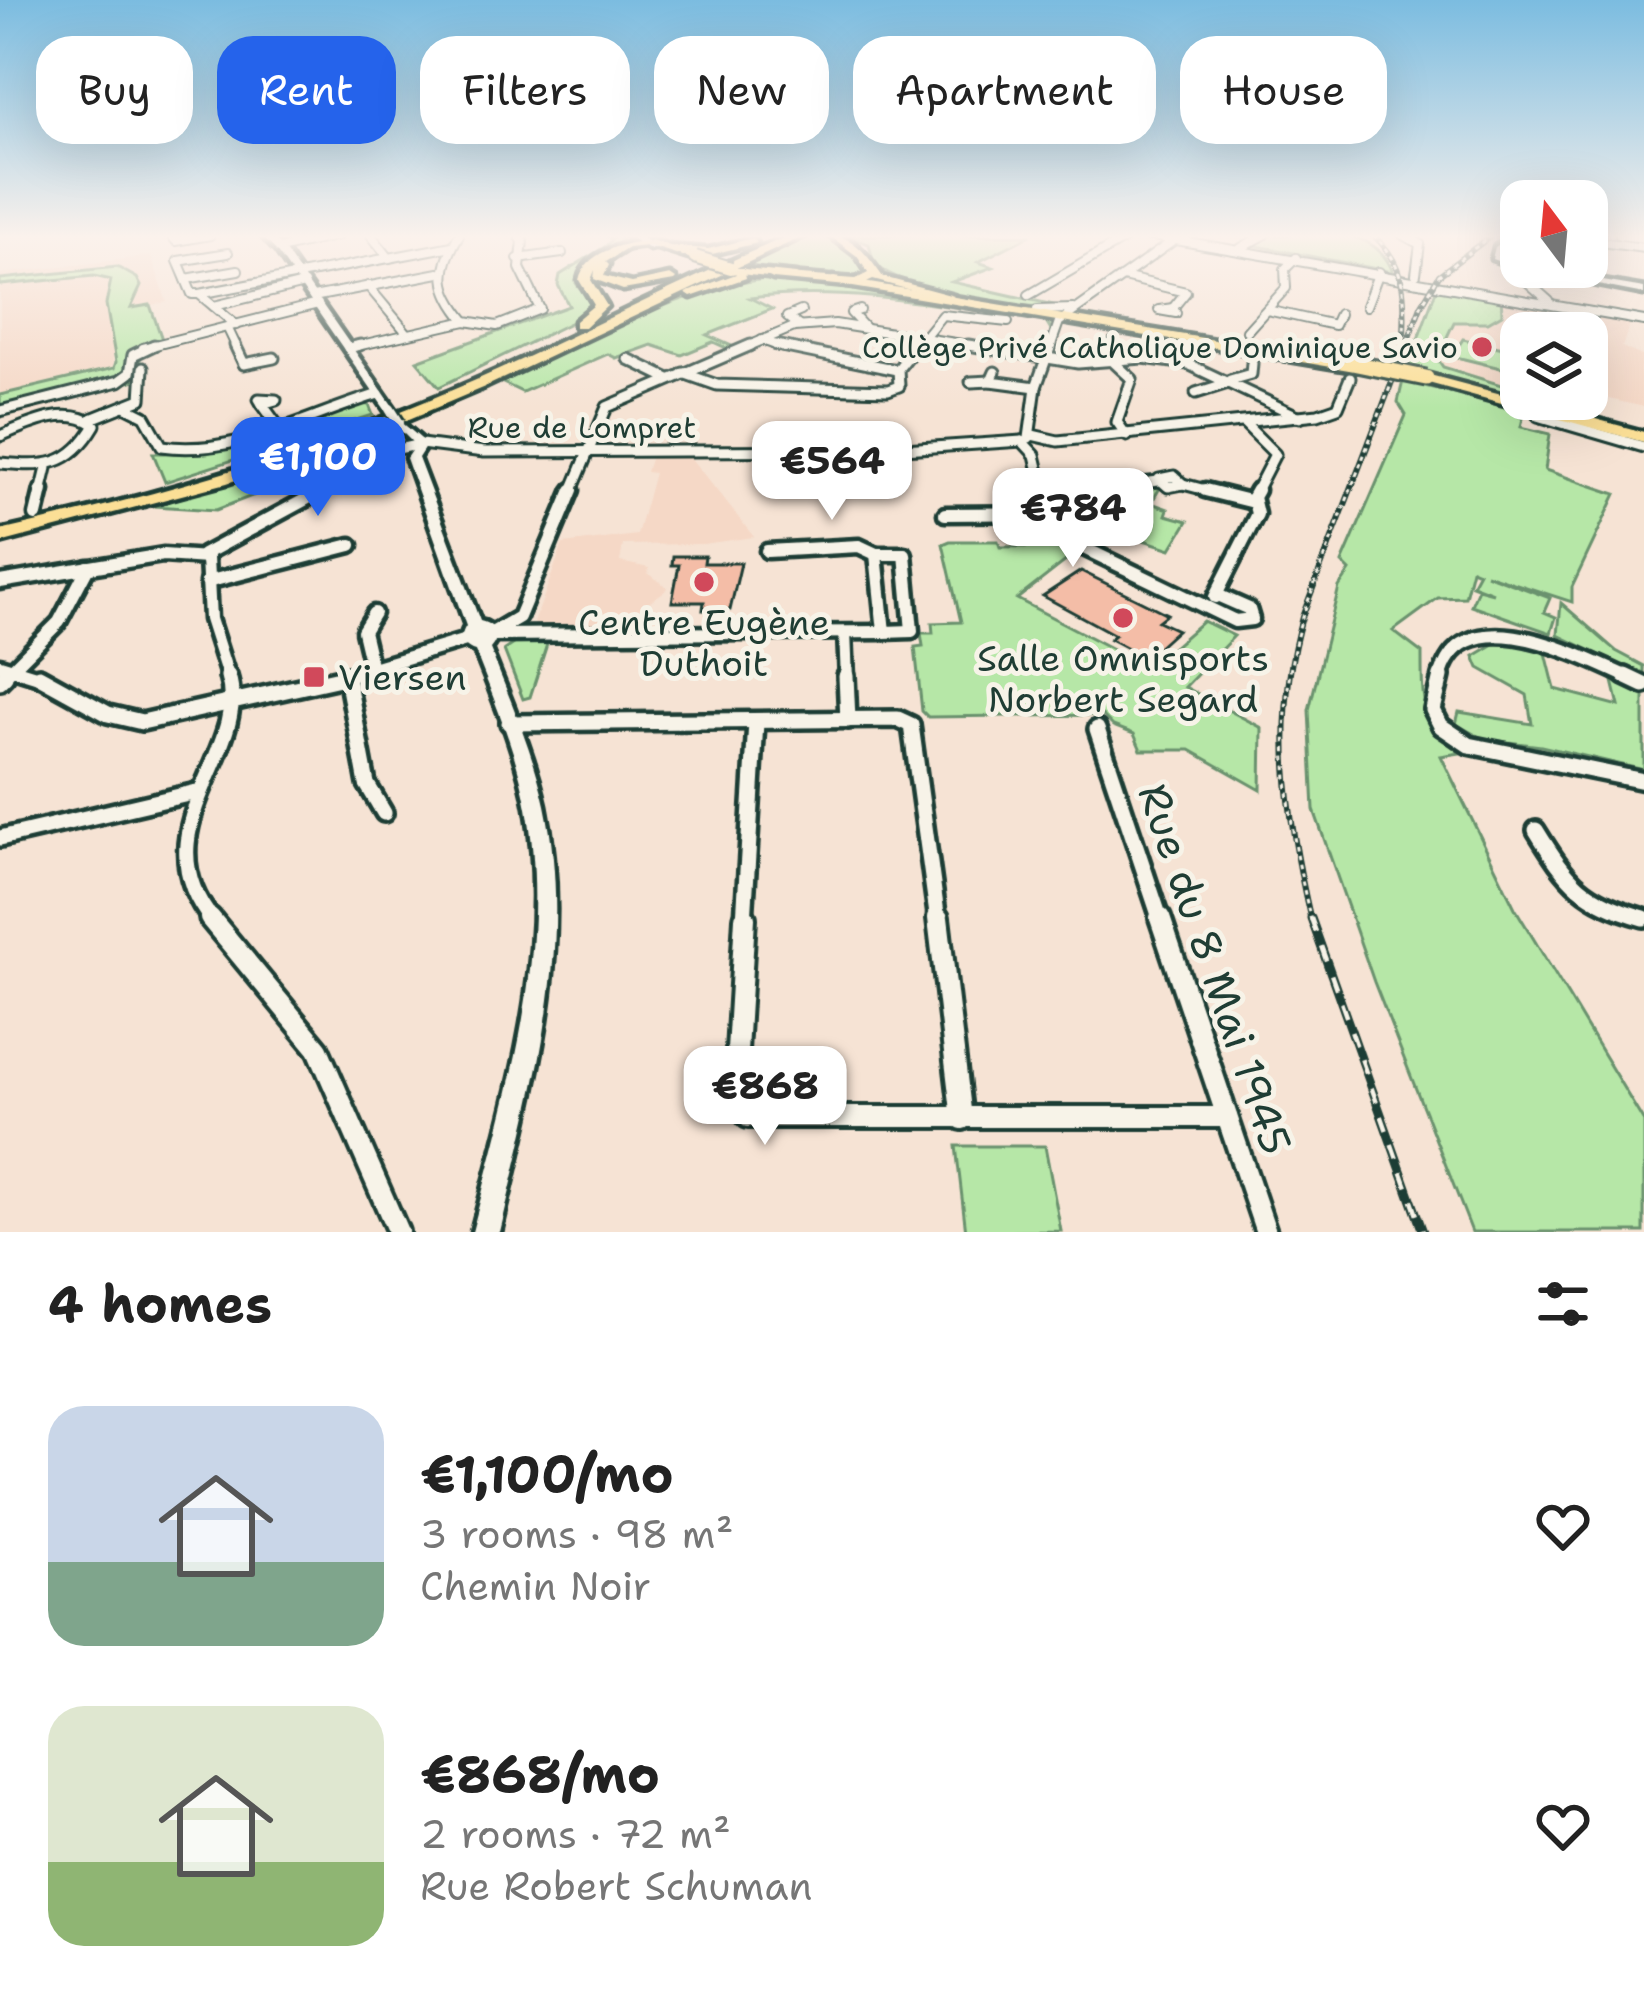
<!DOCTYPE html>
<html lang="en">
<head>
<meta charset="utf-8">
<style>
	body { margin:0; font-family:"Shantell Sans",sans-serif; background:#f6f6f6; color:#222; height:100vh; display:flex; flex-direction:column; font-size:45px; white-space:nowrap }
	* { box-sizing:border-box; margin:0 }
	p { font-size:39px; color:#767676 }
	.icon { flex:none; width:66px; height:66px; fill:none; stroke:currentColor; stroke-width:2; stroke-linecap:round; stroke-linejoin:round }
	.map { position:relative; height:1232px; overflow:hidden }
	.side { display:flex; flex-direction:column; background:#fff; flex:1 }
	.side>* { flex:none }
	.banner { position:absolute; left:36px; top:36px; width:1572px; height:108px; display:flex; gap:24px }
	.needle { width:78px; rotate:344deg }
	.buttons { position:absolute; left:1500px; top:180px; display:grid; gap:24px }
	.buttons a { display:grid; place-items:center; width:108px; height:108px; border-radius:24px; background:#fff; box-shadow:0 12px 48px #0002; font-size:60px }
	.price { position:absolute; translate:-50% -102px; padding:0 27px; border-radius:24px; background:#fff; color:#222; font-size:39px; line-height:78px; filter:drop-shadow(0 3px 6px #0008) }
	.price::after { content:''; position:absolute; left:50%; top:72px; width:36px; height:27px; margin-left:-18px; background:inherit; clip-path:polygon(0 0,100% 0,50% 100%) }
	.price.current { background:#2563eb; color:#fff }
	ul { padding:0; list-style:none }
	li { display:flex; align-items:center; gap:36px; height:300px; padding:0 48px }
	li span { display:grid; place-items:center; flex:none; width:336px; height:240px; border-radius:36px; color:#555 }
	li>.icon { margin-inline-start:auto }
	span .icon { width:144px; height:144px; fill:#fffc; stroke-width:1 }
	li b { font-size:51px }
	h2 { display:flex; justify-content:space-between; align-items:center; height:144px; padding:0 48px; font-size:51px }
	.chip { padding:0 42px; border-radius:36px; background:#fff; box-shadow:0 12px 48px #0002; font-size:42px; line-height:108px }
	.chip.current { background:#2563eb; color:#fff }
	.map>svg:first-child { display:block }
	.built { fill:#f5d8c6 }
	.green { fill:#b6e7a7; stroke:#6a926e; stroke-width:3 }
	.building { fill:#f4bda7; stroke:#1f3d34; stroke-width:3 }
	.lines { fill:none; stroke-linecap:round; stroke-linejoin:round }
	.minor-far4-casing { stroke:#1f3d34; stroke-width:12 }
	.minor-far3-casing { stroke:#1f3d34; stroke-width:15 }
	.minor-far2-casing { stroke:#1f3d34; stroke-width:21 }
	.minor-far1-casing { stroke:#1f3d34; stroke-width:24 }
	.minor-casing { stroke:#1f3d34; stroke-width:28 }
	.tertiary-casing { stroke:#1f3d34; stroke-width:9 }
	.secondary-casing { stroke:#1f3d34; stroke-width:9 }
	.primary-casing { stroke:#1f3d34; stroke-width:9 }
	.trunk-casing { stroke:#1f3d34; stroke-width:9 }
	.minor-far4 { stroke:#f7f3e8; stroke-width:8 }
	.minor-far3 { stroke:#f7f3e8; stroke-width:9 }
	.minor-far2 { stroke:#f7f3e8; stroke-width:12 }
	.minor-far1 { stroke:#f7f3e8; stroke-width:15 }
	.minor { stroke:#f7f3e8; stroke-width:20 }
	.tertiary { fill:#f7f3e8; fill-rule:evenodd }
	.secondary { fill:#f7f3e8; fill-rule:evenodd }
	.primary { fill:#fbdf96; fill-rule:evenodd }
	.trunk { fill:#fbdf96; fill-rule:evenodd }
	.rail-far1-casing { stroke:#1f3d34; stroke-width:6 }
	.rail-casing { stroke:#1f3d34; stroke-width:9 }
	.rail-far1 { stroke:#f7f3e8; stroke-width:3; stroke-dasharray:4.5; stroke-linecap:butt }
	.rail { stroke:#f7f3e8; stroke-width:4.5; stroke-dasharray:15; stroke-linecap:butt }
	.tertiary-bridge-casing { stroke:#1f3d34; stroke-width:16; stroke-linecap:butt }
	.primary-bridge-far1-casing { stroke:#1f3d34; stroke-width:16; stroke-linecap:butt }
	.primary-bridge-casing { stroke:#1f3d34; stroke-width:21; stroke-linecap:butt }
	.tertiary-bridge { stroke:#f7f3e8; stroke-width:10 }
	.primary-bridge-far1 { stroke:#fbdf96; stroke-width:12 }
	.primary-bridge { stroke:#fbdf96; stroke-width:15 }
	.poi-dot { fill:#d1495b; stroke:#f7f3e8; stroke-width:4.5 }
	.labels { text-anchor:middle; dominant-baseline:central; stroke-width:10; stroke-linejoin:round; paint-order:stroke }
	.far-poi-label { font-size:30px; fill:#1f3d34; stroke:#f7f3e8; text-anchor:end }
	.far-street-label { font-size:30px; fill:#1f3d34; stroke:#f7f3e8 }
	.poi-label { font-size:36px; fill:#1f3d34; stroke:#f7f3e8 }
	.near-street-label { font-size:42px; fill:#1f3d34; stroke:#f7f3e8 }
</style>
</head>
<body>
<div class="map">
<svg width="1644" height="1232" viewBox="0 0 1644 1232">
	<rect width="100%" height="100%" fill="#f6e3d4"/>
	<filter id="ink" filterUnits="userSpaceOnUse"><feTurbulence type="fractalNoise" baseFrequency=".00833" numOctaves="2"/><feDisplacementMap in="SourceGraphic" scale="24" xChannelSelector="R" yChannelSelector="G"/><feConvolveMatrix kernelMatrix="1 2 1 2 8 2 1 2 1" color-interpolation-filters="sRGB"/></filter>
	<g filter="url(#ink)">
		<g class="built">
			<polygon points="151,256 167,302 109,313 114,368 0,395 0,274"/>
			<polygon points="1501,295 1631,321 1622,347 1644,357 1640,368 1644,407 1587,394 1587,333 1521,333 1521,391 1442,367 1437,358 1454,322 1488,322"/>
			<polygon points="651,456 689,456 754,537 703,544 623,545 620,562 649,568 648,573 667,587 665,591 612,627 539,627 534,623 563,544 637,535 654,473 646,472"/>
		</g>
		<g class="green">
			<polygon points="604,235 621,235 621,245 578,272 576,283 592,304 588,314 439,387 417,361 569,306 558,285 560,275 606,246 612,239"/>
			<path d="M807,235C839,235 856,249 870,278L731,266Z"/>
			<path d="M846,235H1031L978,262L993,267L952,282L1058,306C1016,310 907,291 874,264L869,244Z"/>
			<path d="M1269,235C1314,235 1373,221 1393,272L1252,245Z"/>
			<polygon points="117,267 137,278 141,286 131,308 150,305 164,345 140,353 140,379 0,413 0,395 114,368 116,362 106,304 111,280 94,276 0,285 0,279"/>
			<path d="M765,279L836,284L1046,318L1053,324L1050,329L1045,321C948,307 849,286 750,298L772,309L707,335L736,348L731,350L713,342L682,355L652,345L616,358L608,354L522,392L499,381C583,343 672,291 765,279Z"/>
			<polygon points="1436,290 1501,295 1502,314 1488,322 1454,322 1437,358 1443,367 1521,391 1521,397 1407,369"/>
			<polygon points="1463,339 1521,352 1521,373 1452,356"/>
			<path d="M1403,381L1510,406L1509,411L1523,418L1521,427L1550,434L1545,470L1616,494L1572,587V602L1486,574L1550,598L1544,612L1556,617L1551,633L1471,605L1478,589L1493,593L1472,585L1479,572L1472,569L1465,597L1438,598L1393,631L1422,653C1422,704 1421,719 1460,753L1441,756L1515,908L1644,1122V1232H1472L1374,982L1314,810L1309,710L1339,587L1350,571L1342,563L1406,415L1398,402Z"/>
			<polygon points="360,404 369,405 373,415 165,482 153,453 207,453"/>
			<polygon points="388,428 394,441 216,510 154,506 324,454"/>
			<polygon points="1151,484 1160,488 1151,503 1168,509 1166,515 1188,521 1171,549 1110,529 1091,543 1069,532 1083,533 1108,511 1127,508 1121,487"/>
			<polygon points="950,541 998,541 1000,547 1063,546 1076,553 1017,599 1149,668 1203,621 1234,636 1185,687 1262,728 1261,790 1190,750 1141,750 1134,734 1113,726 1102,715 928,717 922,711 915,647 923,646 921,633 933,633 932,623 961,622 943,544"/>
			<polygon points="1561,603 1616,651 1644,666 1644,676 1558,635"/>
			<polygon points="1506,637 1546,653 1555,689 1619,706 1613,681 1644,692 1644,770 1541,746 1483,739 1456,724 1459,712 1532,724 1527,695 1479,668 1474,656"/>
			<polygon points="548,641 530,697 523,699 504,650 516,642"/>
			<polygon points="956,1146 1045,1146 1061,1231 966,1232"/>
		</g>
		<g class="building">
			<polygon points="673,556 705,556 704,563 741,563 730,610 703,610 704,602 672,602 679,565 672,565"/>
			<polygon points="1081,571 1167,614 1158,621 1177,630 1146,658 1110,639 1115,635 1043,596"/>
		</g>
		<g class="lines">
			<g class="minor-far4-casing">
				<g id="minor-far4">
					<polyline points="171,235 176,241 210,235"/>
					<polyline points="371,235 389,258"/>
					<path d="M459,235C438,271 439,289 466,321L497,326L540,309L520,268L523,241L519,236"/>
					<polyline points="1147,235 1644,321"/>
					<polyline points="1403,235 1420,244 1416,274"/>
					<polyline points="1620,235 1644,238"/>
					<polyline points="1587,240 1644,248"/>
					<polyline points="1241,248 1264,235"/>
					<polyline points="279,249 339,235"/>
					<polyline points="228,253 178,261 192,294 199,294 236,325"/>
					<polyline points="518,259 562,253"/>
					<polyline points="1529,268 1522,277 1549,301"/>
					<polyline points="1123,277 1186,292 1173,308"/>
					<polyline points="186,279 238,270"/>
					<polyline points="368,286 408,334"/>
					<polyline points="199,294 452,246"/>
					<polyline points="1029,295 1131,235"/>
					<polyline points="313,297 439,273"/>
					<polyline points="214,306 304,284"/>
					<polyline points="1366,306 1379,272"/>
					<polygon points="1173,308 1176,313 1159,310"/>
					<polyline points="860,310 851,313 865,328"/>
					<polyline points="1037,310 1073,309"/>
					<polyline points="1267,310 1334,325 1339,314"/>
					<polyline points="799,326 787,317 801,311"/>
					<polyline points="227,327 237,348"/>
					<polyline points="1247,331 1286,288 1285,269 1296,258"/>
					<polyline points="762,340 784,348"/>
					<polyline points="143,348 318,304"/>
					<polyline points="348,348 466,321"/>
					<polyline points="744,348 794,327 835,324 987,348"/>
					<polyline points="915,348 942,315 1008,322"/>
					<polyline points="1050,348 1059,322 1173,241"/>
					<polyline points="1109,348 1113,341"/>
				</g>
			</g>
			<g class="minor-far3-casing">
				<g id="minor-far3">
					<polyline points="235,345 244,364 274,358"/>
					<polyline points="776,345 897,370"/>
					<polyline points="968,345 1078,363 1143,358 1188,364 1300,417"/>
					<polyline points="1111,345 1106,355 1132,379 1117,422 1127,436"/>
					<polyline points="348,348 360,345"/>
					<polyline points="628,359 669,379"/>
					<polyline points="995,372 991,381 1036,387"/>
					<polyline points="683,373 717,385 888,390 899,386 898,369 917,345"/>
					<polyline points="1230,380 1251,374 1252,363"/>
					<polyline points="971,382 991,381"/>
					<polyline points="1196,393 1231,382"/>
					<polygon points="259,399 276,400 262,404"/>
					<polyline points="262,404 278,426"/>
					<path d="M125,406L145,416L162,446C236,457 310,414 379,394"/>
					<polyline points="0,411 119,381 130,373 133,355 154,345"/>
					<polyline points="1538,416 1644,447"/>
					<polyline points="91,419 141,399 143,368"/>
					<polyline points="1244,423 1275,454 1255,493"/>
					<polyline points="1032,435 1058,441 1318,414 1338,407 1350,378"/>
					<path d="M0,436C29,424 66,405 95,425C70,468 44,467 0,463"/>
					<polyline points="1029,438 1036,387 1051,345"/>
					<polyline points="1022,441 1035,455 1044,493"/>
					<polygon points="1174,476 1183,484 1168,487 1159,479"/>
					<polyline points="1183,484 1217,493"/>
					<polyline points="1105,487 1159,481"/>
					<polyline points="41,493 47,468"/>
					<polyline points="318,493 398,449 421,444 484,452 889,450 1022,441"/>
					<polyline points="571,493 607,407 751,345"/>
				</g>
			</g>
			<g class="minor-far2-casing">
				<g id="minor-far2">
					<polyline points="1043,490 1059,536 1235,621 1252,619 1249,609 1217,595"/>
					<polyline points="1205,490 1253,502"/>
					<polyline points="945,514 1048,513"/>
					<polyline points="36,515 42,490"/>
					<polyline points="767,551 859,546 876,554"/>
					<polygon points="876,554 905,554 912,631 884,632"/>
					<polyline points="203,555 323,490"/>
					<polyline points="0,582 163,555 207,558 210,619 229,679"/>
					<polyline points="207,582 351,545"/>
					<polyline points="1215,597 1257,514 1253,497 1257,490"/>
					<polyline points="492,633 519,617 572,490"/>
					<polyline points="845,633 847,679"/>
					<polyline points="493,635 884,632"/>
					<polyline points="0,665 45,679"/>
					<polyline points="372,669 363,631 374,613"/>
					<polyline points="2,679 59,622 88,567"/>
					<polyline points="336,679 466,640"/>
					<path d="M1440,679C1460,592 1584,658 1632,679"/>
				</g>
			</g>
			<g class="minor-far1-casing">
				<g id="minor-far1">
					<polyline points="39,676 108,714 142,722 349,676"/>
					<polyline points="846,676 848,720"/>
					<polyline points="1441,676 1433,710 1441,726 1469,745 1644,781"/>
					<polyline points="1625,676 1644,685"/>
					<polyline points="347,677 367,784 384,813"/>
					<polyline points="0,681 5,676"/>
					<polyline points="509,723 898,719 911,725 938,921"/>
					<polyline points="1097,729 1161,921"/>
					<path d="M1536,830C1568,882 1583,901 1644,918"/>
					<polyline points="0,838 201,791"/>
					<path d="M213,921C137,829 252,751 228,676"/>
					<polyline points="744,921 756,722"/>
				</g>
			</g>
			<g class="minor-casing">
				<g id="minor">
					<polyline points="210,918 318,1049 398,1232"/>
					<polyline points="745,918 735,1084 738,1104 748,1117 1227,1117"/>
					<polyline points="938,918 962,1119"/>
					<polyline points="1160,918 1266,1232"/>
				</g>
			</g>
			<g class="tertiary-casing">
				<g id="tertiary">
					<polygon points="261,235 270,235 283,248 395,409 394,411 386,411 277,252"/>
					<polygon points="1513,235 1521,236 1501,250 1499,256 1521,264 1521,267 1644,288 1644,294 1526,271 1492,259 1495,247"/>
					<path d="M399,420L427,444L418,458L480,621C495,624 502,636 490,649C510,699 533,751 545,805C575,949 533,1092 500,1232H472C508,1093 552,952 527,808C517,753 495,702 475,651C461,647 459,636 466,626L406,458L415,445L393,423Z"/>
				</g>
			</g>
			<g class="secondary-casing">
				<polygon id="secondary" points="626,235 637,235 658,247 650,249"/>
			</g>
			<g class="primary-casing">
				<g id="primary">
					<polygon points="651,240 699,255 701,257 695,260 647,245"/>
					<polygon points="725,267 796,274 802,277 796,280 721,272 719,270"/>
					<polygon points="833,277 1355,363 1362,367 1355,371 829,283 827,281"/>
					<polygon points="1426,374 1644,432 1644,442 1421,381 1419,378"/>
				</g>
			</g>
			<g class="trunk-casing">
				<g id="trunk">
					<path d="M791,235H806L487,386L388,428L227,483L0,543V531C145,498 288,458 426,401C550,351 667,286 791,235Z"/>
					<path d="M829,235C855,235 869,258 883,277L954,296L948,300L873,280L858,287L773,279L767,276L773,273L856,279L868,273L857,256Z"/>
					<polygon points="753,238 757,243 708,255 663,249 668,246 708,249"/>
					<path d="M655,241V245L628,248L606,262L609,265L604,276L632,283L670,275L676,279L674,281L623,290L594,279L595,270L591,280L607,306L585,327H575V321L594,305L579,280C585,251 629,240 655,241Z"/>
					<polygon points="736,268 744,268 746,278 691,297 685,293 736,274"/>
				</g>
			</g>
			<use href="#minor-far4" class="minor-far4"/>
			<use href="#minor-far3" class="minor-far3"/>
			<use href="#minor-far2" class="minor-far2"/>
			<use href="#minor-far1" class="minor-far1"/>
			<use href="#minor" class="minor"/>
			<use href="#tertiary" class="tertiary"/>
			<use href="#secondary" class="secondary"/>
			<use href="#primary" class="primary"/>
			<use href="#trunk" class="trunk"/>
			<g class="rail-far1-casing">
				<g id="rail-far1">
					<path d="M1373,235C1404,262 1406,294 1404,333"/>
					<path d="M1311,921C1287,817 1272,721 1302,617L1421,306L1439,275L1492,235"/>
				</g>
			</g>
			<g class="rail-casing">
				<polyline id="rail" points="1311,918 1423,1232"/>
			</g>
			<use href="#rail-far1" class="rail-far1"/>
			<use href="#rail" class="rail"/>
			<g class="tertiary-bridge-casing">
				<polyline id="tertiary-bridge" points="390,409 399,423"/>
			</g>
			<g class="primary-bridge-far1-casing">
				<polyline id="primary-bridge-far1" points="695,257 731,268"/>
			</g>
			<g class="primary-bridge-casing">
				<polyline id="primary-bridge" points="1352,363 1426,378"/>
			</g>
			<use href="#tertiary-bridge" class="tertiary-bridge"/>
			<use href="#primary-bridge-far1" class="primary-bridge-far1"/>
			<use href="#primary-bridge" class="primary-bridge"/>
		</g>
	</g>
	<linearGradient id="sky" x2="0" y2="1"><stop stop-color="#7bbce0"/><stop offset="0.58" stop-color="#fbf2ec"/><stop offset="1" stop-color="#fbf2ec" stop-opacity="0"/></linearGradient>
	<rect width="1644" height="408" fill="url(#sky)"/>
	<g class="poi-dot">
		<circle cx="1482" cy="347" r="12"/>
		<circle cx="704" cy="582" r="12"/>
		<circle cx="1123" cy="618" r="12"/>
		<rect x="302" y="665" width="24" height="24" rx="6"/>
	</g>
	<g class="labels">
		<g class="far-poi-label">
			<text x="1458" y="347">Collège Privé Catholique Dominique Savio</text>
		</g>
		<g class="far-street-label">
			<text x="582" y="427">Rue de Lompret</text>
		</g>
		<g class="poi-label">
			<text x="704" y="622">Centre Eugène<tspan x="704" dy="41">Duthoit</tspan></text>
			<text x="1123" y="658">Salle Omnisports<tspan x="1123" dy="41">Norbert Segard</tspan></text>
			<text x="338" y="677" text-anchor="start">Viersen</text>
		</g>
		<g class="near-street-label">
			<text transform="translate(1215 969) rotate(71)">Rue du 8 Mai 1945</text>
		</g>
	</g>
</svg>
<div class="buttons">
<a><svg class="needle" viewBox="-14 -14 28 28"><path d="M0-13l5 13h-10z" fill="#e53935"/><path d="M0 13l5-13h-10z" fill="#767676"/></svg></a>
<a><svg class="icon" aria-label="layers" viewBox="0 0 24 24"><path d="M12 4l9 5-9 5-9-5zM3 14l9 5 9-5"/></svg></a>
</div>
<b class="price current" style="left:318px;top:519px">€1,100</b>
<b class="price" style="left:832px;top:523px">€564</b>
<b class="price" style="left:1073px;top:570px">€784</b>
<b class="price" style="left:765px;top:1148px">€868</b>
<div class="banner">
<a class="chip">Buy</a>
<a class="chip current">Rent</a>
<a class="chip">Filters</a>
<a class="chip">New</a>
<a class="chip">Apartment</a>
<a class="chip">House</a>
</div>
</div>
<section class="side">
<h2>4 homes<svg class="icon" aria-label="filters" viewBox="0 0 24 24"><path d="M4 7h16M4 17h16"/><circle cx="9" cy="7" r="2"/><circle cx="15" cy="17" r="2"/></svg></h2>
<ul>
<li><span style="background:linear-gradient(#c9d6e8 65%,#7fa58c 0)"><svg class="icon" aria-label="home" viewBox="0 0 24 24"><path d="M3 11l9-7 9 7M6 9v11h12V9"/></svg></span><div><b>€1,100/mo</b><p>3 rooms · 98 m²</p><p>Chemin Noir</p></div><svg class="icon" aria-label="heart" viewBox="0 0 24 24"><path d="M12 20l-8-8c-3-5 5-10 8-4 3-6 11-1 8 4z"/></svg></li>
<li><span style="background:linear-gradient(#dfe7d0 65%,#8fb573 0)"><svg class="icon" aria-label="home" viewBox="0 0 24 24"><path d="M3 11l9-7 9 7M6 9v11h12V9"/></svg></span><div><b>€868/mo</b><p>2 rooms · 72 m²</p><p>Rue Robert Schuman</p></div><svg class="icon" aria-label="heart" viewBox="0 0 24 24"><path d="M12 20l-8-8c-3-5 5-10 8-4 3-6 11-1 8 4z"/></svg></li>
</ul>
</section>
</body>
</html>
